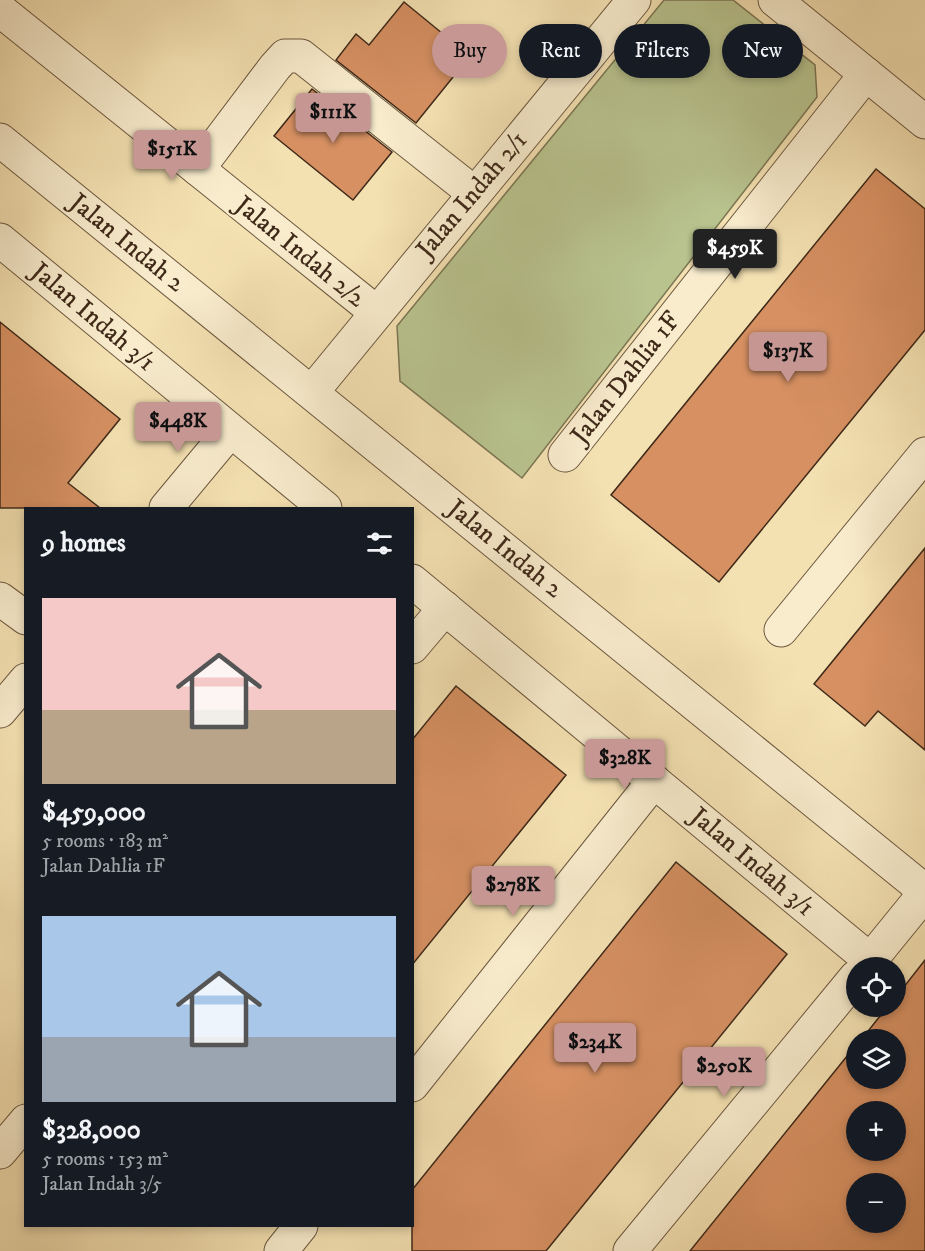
<!DOCTYPE html>
<html lang="en">
<head>
<meta charset="utf-8">
<style>
	body { margin:0; font-family:"IM FELL DW Pica",serif; background:#242831; color:#f1f3f6; height:100vh; display:flex; flex-direction:column; font-size:22px; white-space:nowrap }
	* { box-sizing:border-box; margin:0 }
	p { font-size:20px; color:#9ea1a6 }
	.icon { flex:none; width:33px; height:33px; fill:none; stroke:currentColor; stroke-width:2; stroke-linecap:round; stroke-linejoin:round }
	.map { position:relative; flex:1; overflow:hidden }
	.drawer { position:absolute; left:24px; top:507px; width:390px; height:720px; display:flex; flex-direction:column; background:#171b24; border-radius:0px; box-shadow:0 3px 9px #0003 }
	.drawer>* { flex:none }
	.guide { position:absolute; left:432px; top:24px; width:402px; height:54px; display:flex; gap:12px }
	.tools { position:absolute; left:846px; top:957px; display:grid; gap:12px }
	.tools a { display:grid; place-items:center; width:60px; height:60px; border-radius:50%; background:#171b24; box-shadow:0 3px 9px #0003; font-size:30px }
	.price { position:absolute; translate:-50% -51px; padding:0 14px; border-radius:6px; background:#c59692; color:#111; font-size:20px; line-height:39px; filter:drop-shadow(0 2px 3px #0008) }
	.price::after { content:''; position:absolute; left:50%; top:36px; width:18px; height:14px; margin-left:-9px; background:inherit; clip-path:polygon(0 0,100% 0,50% 100%) }
	.price.on { background:#222; color:#fff }
	ul { padding:0; list-style:none }
	li { display:grid; align-content:center; gap:12px; height:318px; padding:0 18px }
	li span { display:grid; place-items:center; height:186px; border-radius:0px; color:#555 }
	li>.icon { margin-inline-start:auto }
	span .icon { width:108px; height:108px; fill:#fffc; stroke-width:1 }
	li b { font-size:26px }
	h2 { display:flex; justify-content:space-between; align-items:center; height:72px; padding:0 18px; font-size:26px }
	.pill { padding:0 21px; border-radius:27px; background:#171b24; box-shadow:0 3px 9px #0003; font-size:21px; line-height:54px }
	.pill.on { background:#c59692; color:#111 }
	.map>svg:first-child { display:block }
	.green { fill:#b8c38e; stroke:#7c7654; stroke-width:1.5 }
	.building { fill:#d69062; stroke:#3f2919; stroke-width:1.5; fill-rule:evenodd }
	.lines { fill:none; stroke-linecap:round; stroke-linejoin:round }
	.minor-casing { stroke:#6c573f; stroke-width:35 }
	.minor { stroke:#f8eccd; stroke-width:33 }
	.labels { text-anchor:middle; dominant-baseline:central; stroke-width:4.5; stroke-linejoin:round; paint-order:stroke }
	.street-label { font-size:26px; fill:#3f2919; stroke:#f8eccd }
</style>
</head>
<body>
<div class="map">
<svg width="925" height="1251" viewBox="0 0 925 1251">
	<rect width="100%" height="100%" fill="#f4e1b2"/>
	<filter id="stains"><feTurbulence type="fractalNoise" baseFrequency=".00333" numOctaves="4"/><feColorMatrix values="0 0 0 0 .2 0 0 0 0 .09 0 0 0 0 .02 0 0 0 .5 -.17"/></filter>
	<radialGradient id="worn" r=".72"><stop offset=".6" stop-color="#630" stop-opacity="0"/><stop offset="1" stop-color="#630" stop-opacity=".3"/></radialGradient>
	<polygon class="green" points="664,0 733,0 815,65 817,97 522,478 400,381 397,326"/>
	<g class="building">
		<polygon points="404,2 470,56 416,123 336,60 356,34 369,45"/>
		<polygon points="312,89 392,152 353,200 274,136"/>
		<polygon points="876,169 925,209 925,330 719,582 611,495"/>
		<polygon points="0,322 120,419 68,483 100,508 0,508"/>
		<polygon points="925,548 925,750 878,711 865,726 814,684"/>
		<polygon points="456,686 566,775 412,965 412,740"/>
		<polygon points="676,862 787,954 546,1251 412,1251 412,1190"/>
		<path d="M925,960V1251H690L856,1045V1078H896V1040H861L888,1006H896V997ZM856,1112H896V1150H856ZM856,1184H896V1222H856Z"/>
	</g>
	<g class="lines">
		<g class="minor-casing">
			<g id="minor">
				<polyline points="775,0 925,122"/>
				<polyline points="0,10 376,312"/>
				<polyline points="0,140 925,891"/>
				<polyline points="198,169 275,67 285,56 301,56 474,193"/>
				<polyline points="0,240 325,508"/>
				<polyline points="312,392 634,0"/>
				<polyline points="565,455 866,74"/>
				<polyline points="166,508 230,431"/>
				<polyline points="412,581 870,960"/>
				<polyline points="0,599 26,618"/>
				<polyline points="781,630 925,454"/>
				<polyline points="412,647 445,608"/>
				<polyline points="0,711 26,680"/>
				<polyline points="864,968 925,893"/>
				<polyline points="412,1085 654,781"/>
				<polyline points="0,1152 26,1121"/>
				<polyline points="281,1251 301,1226"/>
				<polyline points="630,1251 856,977"/>
			</g>
		</g>
		<use href="#minor" class="minor"/>
	</g>
	<g class="labels">
		<g class="street-label">
			<text transform="translate(472 195) rotate(-50)">Jalan Indah 2/1</text>
			<text transform="translate(127 243) rotate(39)">Jalan Indah 2</text>
			<text transform="translate(300 252) rotate(39)">Jalan Indah 2/2</text>
			<text transform="translate(93 317) rotate(40)">Jalan Indah 3/1</text>
			<text transform="translate(626 378) rotate(-52)">Jalan Dahlia 1F</text>
			<text transform="translate(505 549) rotate(39)">Jalan Indah 2</text>
			<text transform="translate(752 862) rotate(40)">Jalan Indah 3/1</text>
		</g>
	</g>
	<rect width="100%" height="100%" filter="url(#stains)"/>
	<rect width="100%" height="100%" fill="url(#worn)"/>
</svg>
<div class="tools">
<a><svg class="icon" aria-label="locate" viewBox="0 0 24 24"><circle cx="12" cy="12" r="6"/><path d="M12 2v4M12 18v4M2 12h4M18 12h4"/></svg></a>
<a><svg class="icon" aria-label="layers" viewBox="0 0 24 24"><path d="M12 4l9 5-9 5-9-5zM3 14l9 5 9-5"/></svg></a>
<a>+</a>
<a>−</a>
</div>
<b class="price" style="left:333px;top:144px">$111K</b>
<b class="price" style="left:172px;top:181px">$151K</b>
<b class="price on" style="left:735px;top:280px">$459K</b>
<b class="price" style="left:788px;top:383px">$137K</b>
<b class="price" style="left:178px;top:453px">$448K</b>
<b class="price" style="left:625px;top:790px">$328K</b>
<b class="price" style="left:513px;top:917px">$278K</b>
<b class="price" style="left:595px;top:1074px">$234K</b>
<b class="price" style="left:724px;top:1098px">$250K</b>
<div class="guide">
<a class="pill on">Buy</a>
<a class="pill">Rent</a>
<a class="pill">Filters</a>
<a class="pill">New</a>
</div>
<section class="drawer">
<h2>9 homes<svg class="icon" aria-label="filters" viewBox="0 0 24 24"><path d="M4 7h16M4 17h16"/><circle cx="9" cy="7" r="2"/><circle cx="15" cy="17" r="2"/></svg></h2>
<ul>
<li><span style="background:linear-gradient(#f6c9c9 60%,#b9a48a 0)"><svg class="icon" aria-label="home" viewBox="0 0 24 24"><path d="M3 11l9-7 9 7M6 9v11h12V9"/></svg></span><div><b>$459,000</b><p>5 rooms · 183 m²</p><p>Jalan Dahlia 1F</p></div></li>
<li><span style="background:linear-gradient(#a9c7e8 65%,#9aa5b1 0)"><svg class="icon" aria-label="home" viewBox="0 0 24 24"><path d="M3 11l9-7 9 7M6 9v11h12V9"/></svg></span><div><b>$328,000</b><p>5 rooms · 153 m²</p><p>Jalan Indah 3/5</p></div></li>
</ul>
</section>
</div>
</body>
</html>
